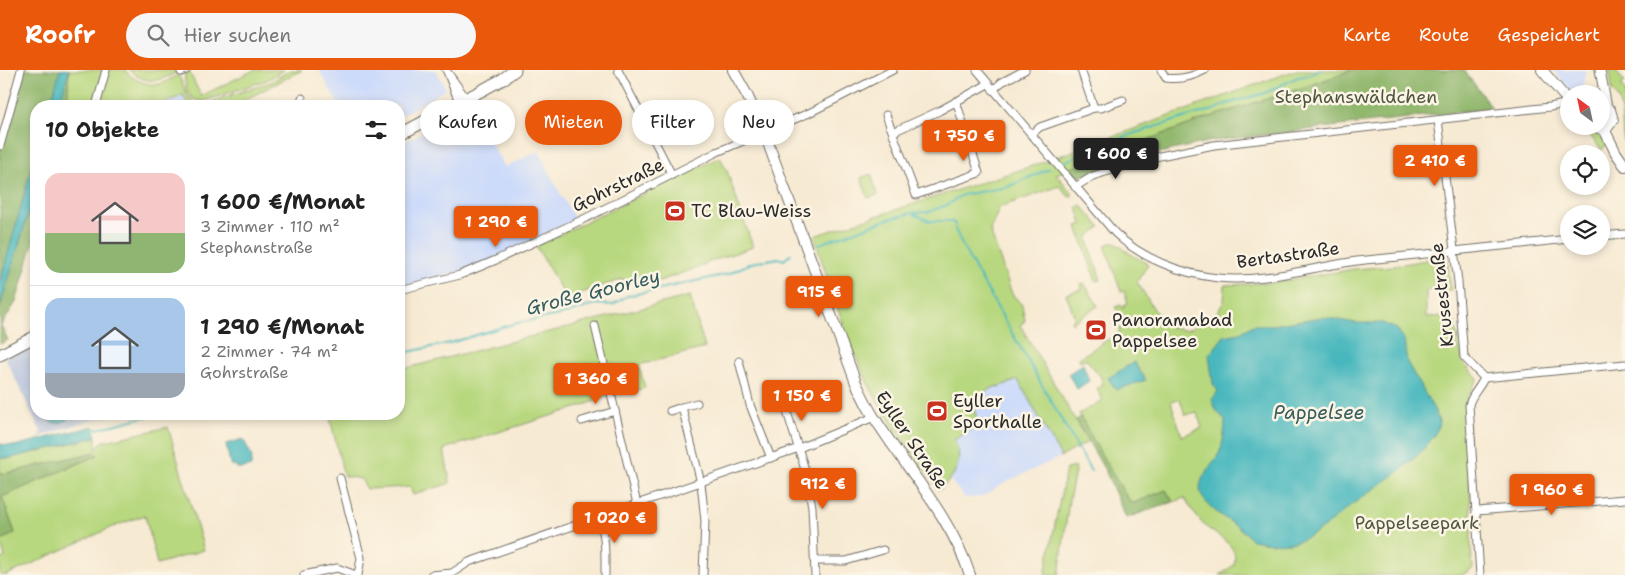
<!DOCTYPE html>
<html lang="de">
<head>
<meta charset="utf-8">
<style>
	body { margin:0; font-family:"Shantell Sans",sans-serif; background:#f6f6f6; color:#222; height:100vh; display:flex; flex-direction:column; font-size:19px; white-space:nowrap }
	* { box-sizing:border-box; margin:0 }
	p { font-size:16px; color:#767676 }
	.icon { flex:none; width:28px; height:28px; fill:none; stroke:currentColor; stroke-width:2; stroke-linecap:round; stroke-linejoin:round }
	.map { position:relative; flex:1; overflow:hidden }
	.side { position:absolute; left:30px; top:30px; width:375px; height:320px; display:flex; flex-direction:column; background:#fff; border-radius:20px; box-shadow:0 2px 8px #0003 }
	.side>* { flex:none }
	.banner { position:absolute; left:420px; top:30px; width:475px; height:45px; display:flex; gap:10px }
	.needle { width:32px; rotate:327deg }
	.fabs { position:absolute; left:1560px; top:15px; display:grid; gap:10px }
	.fabs a { display:grid; place-items:center; width:50px; height:50px; border-radius:50%; background:#fff; box-shadow:0 2px 8px #0003; font-size:25px }
	.price { position:absolute; translate:-50% -42px; padding:0 11px; border-radius:5px; background:#ea580c; color:#fff; font-size:16px; line-height:32px; filter:drop-shadow(0 1px 2px #0008) }
	.price::after { content:''; position:absolute; left:50%; top:30px; width:15px; height:11px; margin-left:-8px; background:inherit; clip-path:polygon(0 0,100% 0,50% 100%) }
	.price.current { background:#222; color:#fff }
	ul { padding:0; list-style:none }
	li { display:flex; align-items:center; gap:15px; height:125px; padding:0 15px }
	li+li { border-top:1px solid #e0e0e0 }
	li span { display:grid; place-items:center; flex:none; width:140px; height:100px; border-radius:15px; color:#555 }
	li>.icon { margin-inline-start:auto }
	span .icon { width:60px; height:60px; fill:#fffc; stroke-width:1 }
	li b { font-size:21px }
	h2 { display:flex; justify-content:space-between; align-items:center; height:60px; padding:0 15px; font-size:21px }
	.pill { padding:0 18px; border-radius:22px; background:#fff; box-shadow:0 2px 8px #0003; font-size:18px; line-height:45px }
	.pill.current { background:#ea580c; color:#fff }
	header { display:flex; align-items:center; gap:30px; box-sizing:border-box; height:70px; padding:0 25px; background:#ea580c; color:#fff }
	header strong { font-size:24px }
	nav { display:flex; gap:28px; margin-inline-start:auto; font-size:18px }
	.search { width:350px; height:45px; background:#f6f6f6; display:flex; align-items:center; gap:12px; box-sizing:border-box; padding:0 18px; border-radius:28px; color:#767676; font-size:19px }
	.map>svg:first-child { display:block }
	.built { fill:#cddbfa }
	.industrial { fill:#b9c5de }
	.green { fill:#b8d87f; stroke:#728255; fill-rule:evenodd }
	.forest { fill:#92b86e; stroke:#5e724c }
	.water { fill:#48b8be; stroke:#3a7274 }
	.lines { fill:none; stroke-linecap:round; stroke-linejoin:round }
	.stream { stroke:#48b8be; stroke-width:2 }
	.minor-casing { stroke:#726e66; stroke-width:9 }
	.tertiary-casing { stroke:#726e66; stroke-width:11 }
	.secondary-casing { stroke:#726e66; stroke-width:12 }
	.primary-casing { stroke:#726e66; stroke-width:13 }
	.minor { stroke:#fff; stroke-width:7 }
	.tertiary { stroke:#fff; stroke-width:9 }
	.secondary { stroke:#fff; stroke-width:10 }
	.primary { stroke:#fff; stroke-width:11 }
	.labels { text-anchor:middle; dominant-baseline:central; stroke-width:5; stroke-linejoin:round; paint-order:stroke }
	.park-label { font-size:18px; fill:#4e5640; stroke:#fcf5e5 }
	.street-label { font-size:18px; fill:#2b2b2b; stroke:#fcf5e5 }
	.poi-label { font-size:18px; fill:#2b2b2b; stroke:#fcf5e5; text-anchor:start }
	.water-label { font-size:19px; font-style:italic; fill:#355c5e; stroke:#fcf5e5 }
</style>
</head>
<body>
<header>
<strong>Roofr</strong>
<div class="search"><svg class="icon" aria-label="search" viewBox="0 0 24 24"><circle cx="10" cy="10" r="6"/><path d="M15 15l6 6"/></svg>Hier suchen</div>
<nav><a>Karte</a><a>Route</a><a>Gespeichert</a></nav>
</header>
<div class="map">
<svg width="1625" height="505" viewBox="0 0 1625 505">
	<rect width="100%" height="100%" fill="#fcf5e5"/>
	<filter id="ink" filterUnits="userSpaceOnUse"><feTurbulence type="fractalNoise" baseFrequency=".02" numOctaves="2"/><feDisplacementMap in="SourceGraphic" scale="10" xChannelSelector="R" yChannelSelector="G"/><feConvolveMatrix kernelMatrix="1 2 1 2 8 2 1 2 1" color-interpolation-filters="sRGB"/></filter>
	<filter id="wash" filterUnits="userSpaceOnUse"><feTurbulence type="fractalNoise" baseFrequency=".0096" numOctaves="4" result="noise"/><feDisplacementMap in="SourceGraphic" scale="20" xChannelSelector="R" yChannelSelector="G"/><feGaussianBlur stdDeviation="1.12" result="paint"/><feColorMatrix in="noise" values="0 0 0 0 0 0 0 0 0 0 0 0 0 0 0 0 0 1.4 0 .05"/><feComposite in="paint" operator="in"/></filter>
	<g filter="url(#wash)">
		<rect width="100%" height="100%" fill="#f7ead3"/>
		<g class="built">
			<polygon points="319,0 436,0 446,19 399,47 399,36 339,36"/>
			<polygon points="1553,0 1586,0 1582,18 1571,21"/>
			<polygon points="183,24 189,36 159,36"/>
			<polygon points="468,35 505,97 539,81 557,118 575,149 493,189 461,202 399,217 399,75 459,42"/>
			<polygon points="1018,310 1061,387 1008,411 982,427 965,428 951,411 959,384 958,377 954,370 972,359 971,328 989,321 989,319"/>
		</g>
		<polygon class="industrial" points="36,267 36,344 116,344 88,351 39,367 41,362 3,284"/>
		<g class="green">
			<polygon points="69,0 103,0 94,36 67,36"/>
			<path d="M108,0H125C131,9 147,16 159,14C165,13 172,8 178,5C187,20 183,24 198,36H189L183,25L159,36H99Z"/>
			<path d="M129,0H181C162,10 148,17 129,0Z"/>
			<path d="M254,0H284L267,10L204,31C188,33 184,16 185,3L189,1L201,26Z"/>
			<polygon points="290,0 302,0 233,36 206,36 216,30 271,12"/>
			<path d="M1296,0H1352L1311,15L1207,48L1056,104L1072,123V126L1069,127L1060,116L1000,137L990,160L1012,224L1022,235L1025,251L1020,255L1088,372L1061,387L1018,310L998,317L997,316L971,328L974,335L977,353L972,359L954,370C965,389 955,408 939,420C914,385 885,349 866,309C845,264 829,214 814,166L1035,95Z"/>
			<path d="M1610,0H1614L1625,12L1621,16L1625,21V75C1620,58 1625,31 1612,21Z"/>
			<path d="M1582,56C1595,56 1602,63 1606,75L1602,80Z"/>
			<polygon points="720,87 727,101 753,177 709,192 702,196 648,215 625,211 623,209 566,228 536,176"/>
			<polygon points="871,104 878,125 868,128 861,108"/>
			<polygon points="1081,135 1100,157 1087,168 1101,210 1096,211 1077,156 1082,154 1077,137"/>
			<path d="M1114,172L1132,185L1148,194L1137,212L1162,252L1170,257L1183,260L1192,258L1217,242L1224,232L1225,215L1271,213L1354,199L1393,196L1447,186L1451,220H1426V247L1453,246L1463,293L1478,308L1467,327V334L1471,442V480L1473,498L1462,505H1220L1234,495C1240,473 1216,467 1203,454C1196,446 1190,438 1185,428L1173,432L1166,420L1134,433L1130,432C1125,423 1118,415 1113,405C1101,385 1090,365 1079,344L1103,330L1097,319L1102,315L1101,307L1086,289L1080,291L1079,288L1120,262L1119,259L1126,253L1115,237L1121,235L1122,238H1124V235L1128,233L1124,221L1121,222L1105,175ZM1180,329L1185,345L1197,342L1202,358L1182,366L1171,332Z"/>
			<polygon points="1084,213 1098,236 1072,253 1071,251 1075,248 1066,224 1082,219 1081,214"/>
			<polygon points="690,226 705,278 639,295 645,318 609,326 576,338 444,379 450,413 413,425 410,417 367,419 361,409 344,406 329,344 399,344 399,300"/>
			<polygon points="168,357 204,480 157,494 145,445 115,456 7,505 0,505 0,490 5,487 0,471 15,463 2,427 98,385 95,382 4,404 0,402 0,388 11,388 96,367 96,380 102,372"/>
			<polygon points="1076,397 1069,430 1059,505 1045,505 1066,399"/>
		</g>
		<g class="forest">
			<polygon points="21,0 69,0 67,36 36,36 36,163 16,232 1,256 8,270 0,274 0,76"/>
			<polygon points="1352,0 1464,0 1492,38 1212,71 1150,85 1075,108 1068,99 1207,48 1311,15"/>
			<path d="M1081,347C1096,377 1113,404 1130,432L1134,433L1166,420L1173,432L1126,448L1106,402L1076,350Z"/>
			<polygon points="95,382 98,385 2,427 15,463 0,471 0,402 4,404"/>
		</g>
		<g class="water">
			<polygon points="60,0 69,0 59,36 50,36"/>
			<polygon points="36,82 36,118 0,237 0,212"/>
			<path d="M1322,247L1356,253H1382L1397,259L1404,269L1407,292L1435,341L1440,354C1425,388 1386,410 1357,431C1338,444 1323,462 1301,470C1286,476 1268,473 1252,470C1239,454 1219,448 1205,431C1192,416 1208,399 1217,387C1223,378 1225,360 1225,350L1216,340L1212,330L1218,321L1213,314L1209,285L1224,266L1240,263L1253,255H1273Z"/>
			<polygon points="1134,292 1146,310 1116,320 1108,308"/>
			<polygon points="1083,294 1089,311 1077,319 1068,304"/>
			<path d="M43,344H72C64,356 50,356 43,344Z"/>
			<polygon points="94,356 96,367 11,388 0,388 0,374 14,376"/>
			<polygon points="243,369 250,382 252,388 251,396 240,399 230,394 226,374"/>
		</g>
		<g class="lines">
			<g class="stream">
				<polyline points="1065,92 1083,82 1104,77 1126,66 1193,45 1214,40 1223,35 1265,23 1298,7 1308,5 1320,0"/>
				<polyline points="914,144 929,151 950,151 954,153 955,156"/>
				<polyline points="955,159 965,181 1091,401"/>
				<polyline points="819,174 889,149 912,143 928,142 947,135 962,125 1007,117 1049,99"/>
				<polyline points="399,284 450,273 513,254 569,243 595,234 613,235 627,226 728,204 751,193 778,188 784,190 791,184"/>
				<polyline points="93,360 156,344"/>
			</g>
		</g>
	</g>
	<g filter="url(#ink)">
		<g class="lines">
			<g class="minor-casing">
				<g id="minor">
					<polyline points="446,0 466,28"/>
					<polyline points="618,0 672,105"/>
					<path d="M977,0L1115,163C1141,188 1181,204 1218,208C1264,213 1311,197 1357,191C1373,189 1390,188 1406,186C1460,180 1515,175 1569,169"/>
					<polyline points="1081,0 1094,38"/>
					<path d="M1161,0L1166,8C1180,10 1194,6 1205,0"/>
					<polyline points="181,2 186,0"/>
					<polyline points="448,4 459,32"/>
					<polyline points="993,20 1002,12 1025,0"/>
					<polyline points="96,36 106,0"/>
					<polyline points="299,36 302,28"/>
					<polyline points="886,45 916,125 979,103 956,31"/>
					<path d="M1438,50L1458,212L1464,287L1484,308C1480,318 1471,325 1469,335L1480,505"/>
					<polyline points="893,62 939,41 988,14"/>
					<polyline points="1031,65 1040,57 1094,38 1101,38 1123,30"/>
					<polyline points="0,76 21,0"/>
					<polyline points="1075,117 1093,106 1150,88 1214,75 1550,37 1569,33"/>
					<polyline points="1601,166 1625,164"/>
					<polyline points="399,220 460,205 496,190 586,148 717,82 809,43 893,0"/>
					<polyline points="595,256 637,434"/>
					<polyline points="739,291 750,335 771,388"/>
					<polyline points="1484,308 1625,294"/>
					<polyline points="784,332 806,403 812,437 815,505"/>
					<polyline points="697,333 682,337 701,413 705,451 703,505"/>
					<polyline points="670,341 682,337"/>
					<polyline points="582,351 615,341"/>
					<polyline points="340,408 361,488 358,505"/>
					<polyline points="1477,441 1625,429"/>
					<path d="M599,448C606,465 605,487 605,505"/>
					<polyline points="815,491 846,491 883,480"/>
					<polyline points="304,505 337,498 356,505"/>
					<polyline points="431,505 452,503 469,492 799,378 874,347"/>
				</g>
			</g>
			<g class="tertiary-casing">
				<polyline id="tertiary" points="1600,0 1607,38"/>
			</g>
			<g class="secondary-casing">
				<g id="secondary">
					<path d="M733,0L747,25L764,62L856,313C861,323 866,334 872,344C905,398 950,444 970,505"/>
					<polyline points="1542,0 1569,32"/>
					<polyline points="1595,56 1601,59 1607,58 1613,50 1610,40 1601,38"/>
					<polyline points="1604,59 1616,83 1625,96"/>
				</g>
			</g>
			<g class="primary-casing">
				<g id="primary">
					<polyline points="399,65 503,9 515,0"/>
					<polyline points="0,285 36,266"/>
				</g>
			</g>
			<use href="#minor" class="minor"/>
			<use href="#tertiary" class="tertiary"/>
			<use href="#secondary" class="secondary"/>
			<use href="#primary" class="primary"/>
		</g>
	</g>
	<defs>
		<g id="stadium-square" transform="scale(1.125)"><rect x="-9" y="-9" width="18" height="18" rx="4" fill="#c8321e" stroke="#fcf5e5"/><path d="M0-5a6.5 5 0 1 0 0 10a6.5 5 0 1 0 0-10ZM-3.5-1.8h7v3.6h-7Z" fill="#fff"/></g>
	</defs>
	<g fill-rule="evenodd">
		<use href="#stadium-square" x="675" y="141"/>
		<use href="#stadium-square" x="1096" y="260"/>
		<use href="#stadium-square" x="937" y="341"/>
	</g>
	<g class="labels">
		<g class="park-label">
			<text x="1356" y="27">Stephanswäldchen</text>
			<text x="1417" y="453">Pappelseepark</text>
		</g>
		<g class="street-label">
			<text transform="translate(618 115) rotate(-26)">Gohrstraße</text>
			<text transform="translate(1288 185) rotate(-8)">Bertastraße</text>
			<text transform="translate(1442 225) rotate(-96)">Krusestraße</text>
			<text transform="translate(912 370) rotate(56)">Eyller Straße</text>
		</g>
		<g class="poi-label">
			<text x="691" y="141">TC Blau-Weiss</text>
			<text x="1112" y="250">Panoramabad<tspan x="1112" dy="21">Pappelsee</tspan></text>
			<text x="953" y="331">Eyller<tspan x="953" dy="21">Sporthalle</tspan></text>
		</g>
		<g class="water-label">
			<text transform="translate(593 222) rotate(-14)">Große Goorley</text>
			<text x="1319" y="342">Pappelsee</text>
		</g>
	</g>
</svg>
<div class="fabs">
<a><svg class="needle" viewBox="-14 -14 28 28"><path d="M0-13l5 13h-10z" fill="#e53935"/><path d="M0 13l5-13h-10z" fill="#767676"/></svg></a>
<a><svg class="icon" aria-label="locate" viewBox="0 0 24 24"><circle cx="12" cy="12" r="6"/><path d="M12 2v4M12 18v4M2 12h4M18 12h4"/></svg></a>
<a><svg class="icon" aria-label="layers" viewBox="0 0 24 24"><path d="M12 4l9 5-9 5-9-5zM3 14l9 5 9-5"/></svg></a>
</div>
<b class="price" style="left:964px;top:92px">1 750 €</b>
<b class="price current" style="left:1116px;top:110px">1 600 €</b>
<b class="price" style="left:1435px;top:117px">2 410 €</b>
<b class="price" style="left:496px;top:178px">1 290 €</b>
<b class="price" style="left:819px;top:248px">915 €</b>
<b class="price" style="left:596px;top:335px">1 360 €</b>
<b class="price" style="left:802px;top:352px">1 150 €</b>
<b class="price" style="left:823px;top:440px">912 €</b>
<b class="price" style="left:1552px;top:446px">1 960 €</b>
<b class="price" style="left:615px;top:474px">1 020 €</b>
<div class="banner">
<a class="pill">Kaufen</a>
<a class="pill current">Mieten</a>
<a class="pill">Filter</a>
<a class="pill">Neu</a>
</div>
<section class="side">
<h2>10 Objekte<svg class="icon" aria-label="filters" viewBox="0 0 24 24"><path d="M4 7h16M4 17h16"/><circle cx="9" cy="7" r="2"/><circle cx="15" cy="17" r="2"/></svg></h2>
<ul>
<li><span style="background:linear-gradient(#f6c9c9 60%,#8fb573 0)"><svg class="icon" aria-label="home" viewBox="0 0 24 24"><path d="M3 11l9-7 9 7M6 9v11h12V9"/></svg></span><div><b>1 600 €/Monat</b><p>3 Zimmer · 110 m²</p><p>Stephanstraße</p></div></li>
<li><span style="background:linear-gradient(#a9c7e8 75%,#9aa5b1 0)"><svg class="icon" aria-label="home" viewBox="0 0 24 24"><path d="M3 11l9-7 9 7M6 9v11h12V9"/></svg></span><div><b>1 290 €/Monat</b><p>2 Zimmer · 74 m²</p><p>Gohrstraße</p></div></li>
</ul>
</section>
</div>
</body>
</html>
